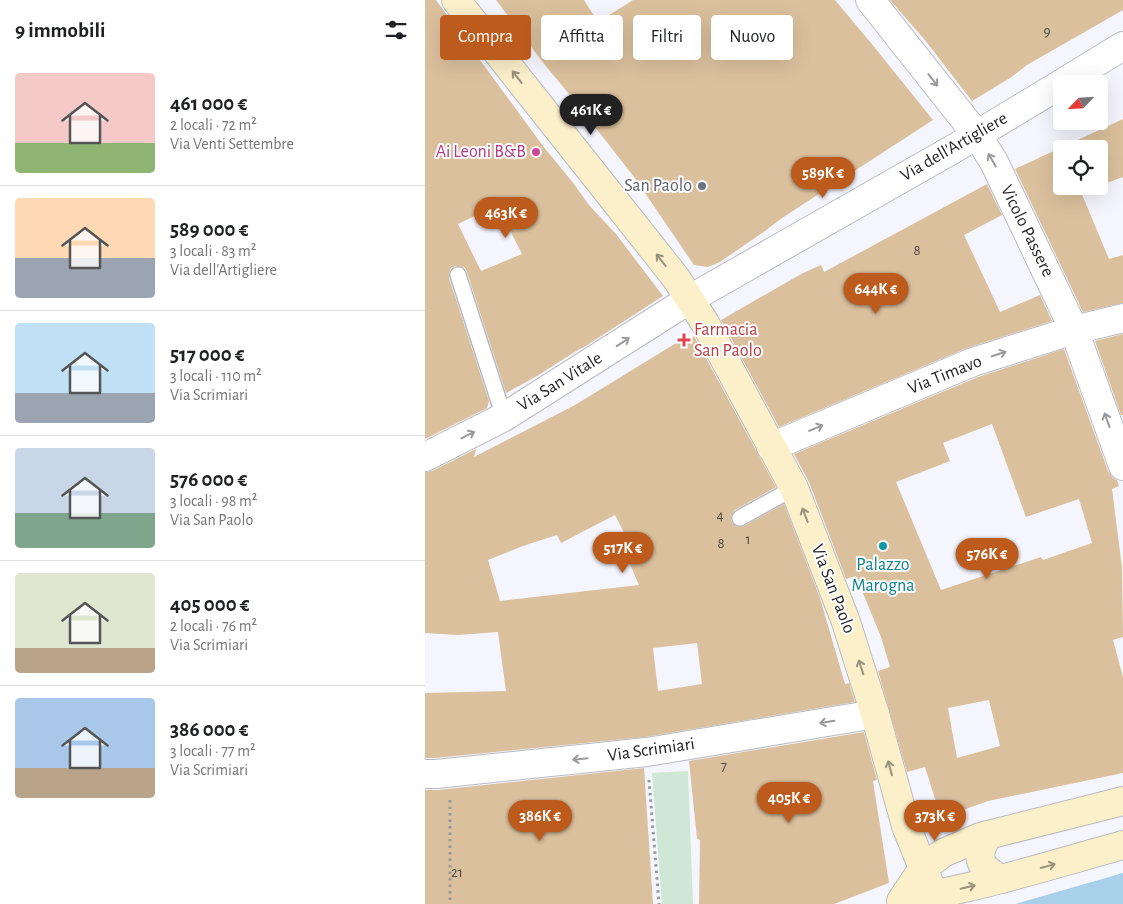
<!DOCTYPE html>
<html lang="it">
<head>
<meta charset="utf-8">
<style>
	body { margin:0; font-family:"Alegreya Sans",sans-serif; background:#f6f6f6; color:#202124; height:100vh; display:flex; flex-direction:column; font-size:19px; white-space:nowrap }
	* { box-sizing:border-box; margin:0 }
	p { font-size:16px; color:#757577 }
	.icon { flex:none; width:28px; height:28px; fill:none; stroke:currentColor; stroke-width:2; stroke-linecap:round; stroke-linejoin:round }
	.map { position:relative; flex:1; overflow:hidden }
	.sheet { display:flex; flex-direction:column; background:#fff; width:425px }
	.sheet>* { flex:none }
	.guide { position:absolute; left:15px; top:15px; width:475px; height:45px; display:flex; gap:10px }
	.needle { width:32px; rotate:245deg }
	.fabs { position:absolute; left:628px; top:75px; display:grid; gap:10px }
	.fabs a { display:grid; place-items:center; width:55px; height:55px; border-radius:5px; background:#fff; box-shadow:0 5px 20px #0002; font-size:25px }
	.price { position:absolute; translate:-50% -42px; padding:0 11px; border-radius:18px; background:#bc5b1c; color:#fff; font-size:16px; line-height:32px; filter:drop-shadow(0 1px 2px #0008) }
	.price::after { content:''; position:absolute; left:50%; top:30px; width:15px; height:11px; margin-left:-8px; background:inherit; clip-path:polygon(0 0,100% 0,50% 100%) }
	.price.current { background:#222; color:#fff }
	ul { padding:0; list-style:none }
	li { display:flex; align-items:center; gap:15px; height:125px; padding:0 15px }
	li+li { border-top:1px solid #e0e0e0 }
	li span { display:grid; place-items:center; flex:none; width:140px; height:100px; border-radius:5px; color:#555 }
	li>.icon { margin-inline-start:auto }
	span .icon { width:60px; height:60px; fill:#fffc; stroke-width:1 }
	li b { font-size:21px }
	h2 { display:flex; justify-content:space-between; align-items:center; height:60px; padding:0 15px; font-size:21px }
	.pill { padding:0 18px; border-radius:5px; background:#fff; box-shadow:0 5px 20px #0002; font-size:18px; line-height:45px }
	.pill.current { background:#bc5b1c; color:#fff }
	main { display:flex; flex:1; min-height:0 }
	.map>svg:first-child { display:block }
	.green { fill:#cfe7d5 }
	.water { fill:#a8d0ea }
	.building { fill:#dbc09d; fill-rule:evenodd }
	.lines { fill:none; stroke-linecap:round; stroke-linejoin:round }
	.lane-casing { stroke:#b9bbc1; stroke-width:18 }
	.street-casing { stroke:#b9bbc1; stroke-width:30 }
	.secondary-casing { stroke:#b9bbc1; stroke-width:30 }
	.path { stroke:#97989d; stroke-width:3; stroke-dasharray:2.5 4; stroke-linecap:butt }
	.lane { stroke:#fff; stroke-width:15 }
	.street { stroke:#fff; stroke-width:28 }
	.secondary { stroke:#fbf0ca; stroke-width:28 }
	.oneway { stroke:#98927e }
	.oneway2 { stroke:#9a9a9b }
	.hotel-dot { fill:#d1479c; stroke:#fff; stroke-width:2 }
	.worship-dot { fill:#6b7280; stroke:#fff; stroke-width:2 }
	.health-dot { fill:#e0444e; stroke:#fff; stroke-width:2 }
	.culture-dot { fill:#0f9aa8; stroke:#fff; stroke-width:2 }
	.labels { text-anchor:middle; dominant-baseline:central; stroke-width:4; stroke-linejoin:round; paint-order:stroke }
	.number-label { font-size:15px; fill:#4e4740 }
	.street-label { font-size:18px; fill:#1f1f21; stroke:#fff }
	.hotel-label { font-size:18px; fill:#b23c85; stroke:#fff; text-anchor:end }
	.worship-label { font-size:18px; fill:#5b616d; stroke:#fff; text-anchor:end }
	.health-label { font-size:18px; fill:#be3a42; stroke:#fff; text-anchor:start }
	.culture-label { font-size:18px; fill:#0d838f; stroke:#fff }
</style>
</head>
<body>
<main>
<section class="sheet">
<h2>9 immobili<svg class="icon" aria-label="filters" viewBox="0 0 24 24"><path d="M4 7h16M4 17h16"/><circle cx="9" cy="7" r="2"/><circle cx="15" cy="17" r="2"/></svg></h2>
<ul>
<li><span style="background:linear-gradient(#f6c9c9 70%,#8fb573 0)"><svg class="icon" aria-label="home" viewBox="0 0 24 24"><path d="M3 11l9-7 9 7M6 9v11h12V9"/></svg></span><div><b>461 000 €</b><p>2 locali · 72 m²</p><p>Via Venti Settembre</p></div></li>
<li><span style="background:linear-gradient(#ffd9b3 60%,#9aa5b1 0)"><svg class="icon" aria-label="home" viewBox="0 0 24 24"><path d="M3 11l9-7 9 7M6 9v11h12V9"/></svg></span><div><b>589 000 €</b><p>3 locali · 83 m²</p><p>Via dell'Artigliere</p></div></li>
<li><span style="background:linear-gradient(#bfe0f5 70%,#9aa5b1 0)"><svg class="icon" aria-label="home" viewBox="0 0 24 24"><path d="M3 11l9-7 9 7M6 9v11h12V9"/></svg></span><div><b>517 000 €</b><p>3 locali · 110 m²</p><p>Via Scrimiari</p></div></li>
<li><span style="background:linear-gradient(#c9d6e8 65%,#7fa58c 0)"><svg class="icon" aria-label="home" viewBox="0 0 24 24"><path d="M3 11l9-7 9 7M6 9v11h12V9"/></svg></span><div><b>576 000 €</b><p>3 locali · 98 m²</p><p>Via San Paolo</p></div></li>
<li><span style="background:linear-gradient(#dfe7d0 75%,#b9a48a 0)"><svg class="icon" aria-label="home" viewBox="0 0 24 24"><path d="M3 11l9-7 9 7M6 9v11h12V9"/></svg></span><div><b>405 000 €</b><p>2 locali · 76 m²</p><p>Via Scrimiari</p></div></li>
<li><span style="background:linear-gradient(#a9c7e8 70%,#b9a48a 0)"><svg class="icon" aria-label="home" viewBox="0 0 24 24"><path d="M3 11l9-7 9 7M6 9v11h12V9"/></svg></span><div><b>386 000 €</b><p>3 locali · 77 m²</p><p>Via Scrimiari</p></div></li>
</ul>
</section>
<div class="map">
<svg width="698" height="904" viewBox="0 0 698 904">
	<rect width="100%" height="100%" fill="#f5f6fd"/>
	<polygon class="green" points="263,771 268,904 237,904 227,773"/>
	<polygon class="water" points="698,873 698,904 590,904"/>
	<g class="building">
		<path d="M0,0H11L118,146L149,184L164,205L191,234L238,296L156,349V348L112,376L81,393L42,272L40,268L35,266H30L26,268L24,273V278L64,401L62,408L0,439ZM72,205L97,254L56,271L33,224Z"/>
		<polygon points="71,0 159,0 173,22 208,0 410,0 446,43 508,120 357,218 340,231 295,262 283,267 269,265 209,177 149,100 120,65"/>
		<polygon points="465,0 698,0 698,10 602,65 585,78 547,101 499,39"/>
		<polygon points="698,119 698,177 674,186 674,149 636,149 636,186 672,186 656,192 684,259 698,255 698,303 658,312 590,169"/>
		<polygon points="562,184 577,215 539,235 562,284 575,312 615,295 627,321 542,348 354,427 296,320 376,274 396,265 399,272"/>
		<polygon points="698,334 698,415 696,415 670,341"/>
		<path d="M269,336L351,487L310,510L307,514L306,517L307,522L311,526L314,527L319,526L359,504L395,598L420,684L424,683L430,702L220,737L10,758H0V693L81,691L73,632L33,635L0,633V472L7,471L51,449L49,457L150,405L261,337L263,340ZM190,515L212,558L204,562L214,585L75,601L63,560L98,546L132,535L136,543ZM272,643L277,684L233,691L228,648Z"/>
		<path d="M639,349L683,471L688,478L692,480L694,486L687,489L697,568L698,637L688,640L698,677V773L563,801L516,818L500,767L482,772L453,671L465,667L456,637L431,576L421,579L384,482L369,454L553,377ZM567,424L601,517L654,499L667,543L618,560L616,557L516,590L471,482L525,461L518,443ZM564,700L575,746L532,758L523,708Z"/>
		<polygon points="439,732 452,780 448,781 464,883 409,904 274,904 275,840 272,839 264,761"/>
		<polygon points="219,768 228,904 0,904 0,790 13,790"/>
	</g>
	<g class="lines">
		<g class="lane-casing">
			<g id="lane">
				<polyline points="33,275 79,417"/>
				<polyline points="315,518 369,488"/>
			</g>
		</g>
		<g class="street-casing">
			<g id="street">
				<polyline points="445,0 552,135 569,162 649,330 698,466"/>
				<polyline points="636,84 698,46"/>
				<polyline points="346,447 548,362 649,330 698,318"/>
				<polyline points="0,457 79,417 265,299 530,148 636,84"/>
				<polyline points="0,774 11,774 222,752 450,714"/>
			</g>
		</g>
		<g class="secondary-casing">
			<g id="secondary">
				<polyline points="31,0 251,278 280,323 369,488 421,622 450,714 481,826 509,895"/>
				<path d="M563,835C550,858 553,866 576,879"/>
				<path d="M490,898C560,886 629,864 698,845"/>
				<polyline points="476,901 498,868 518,853 555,837 698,801"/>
			</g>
		</g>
		<g class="path">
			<polyline points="224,780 234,904"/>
			<polyline points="25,800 25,904"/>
		</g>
		<use href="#lane" class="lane"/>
		<use href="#street" class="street"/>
		<use href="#secondary" class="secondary"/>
	</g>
	<defs><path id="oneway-shaft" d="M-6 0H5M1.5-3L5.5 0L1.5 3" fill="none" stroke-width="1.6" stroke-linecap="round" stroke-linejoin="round" transform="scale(1.25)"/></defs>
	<g class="oneway">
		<use href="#oneway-shaft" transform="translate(92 77) rotate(-128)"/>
		<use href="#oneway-shaft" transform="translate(236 260) rotate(-128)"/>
		<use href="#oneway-shaft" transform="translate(380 515) rotate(-111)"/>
		<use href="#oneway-shaft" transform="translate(436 667) rotate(-108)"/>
		<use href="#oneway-shaft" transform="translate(465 768) rotate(-105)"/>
		<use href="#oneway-shaft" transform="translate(623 866) rotate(-15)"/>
		<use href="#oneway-shaft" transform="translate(543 887) rotate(-13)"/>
	</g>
	<g class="oneway2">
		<use href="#oneway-shaft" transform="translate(508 80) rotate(52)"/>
		<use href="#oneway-shaft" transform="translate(567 160) rotate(-120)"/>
		<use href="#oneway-shaft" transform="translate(198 342) rotate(-33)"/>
		<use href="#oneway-shaft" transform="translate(574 354) rotate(-18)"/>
		<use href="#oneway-shaft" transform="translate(682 420) rotate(-110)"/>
		<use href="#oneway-shaft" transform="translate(391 428) rotate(-23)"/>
		<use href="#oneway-shaft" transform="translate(43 435) rotate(-27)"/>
		<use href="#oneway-shaft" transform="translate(402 722) rotate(170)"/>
		<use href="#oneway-shaft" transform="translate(155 759) rotate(174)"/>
	</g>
	<circle class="hotel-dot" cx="111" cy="152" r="5"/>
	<circle class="worship-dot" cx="277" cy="186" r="5"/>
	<path class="health-dot" d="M256.5 332.5h5v5h5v5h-5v5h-5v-5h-5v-5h5z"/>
	<circle class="culture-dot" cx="458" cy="546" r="5"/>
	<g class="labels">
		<g class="number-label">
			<text x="622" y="31">9</text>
			<text x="492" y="250">8</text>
			<text x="295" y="515">4</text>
			<text x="323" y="539">1</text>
			<text x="296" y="543">8</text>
			<text x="299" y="766">7</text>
			<text x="32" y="872">21</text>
		</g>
		<g class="street-label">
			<text transform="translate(529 147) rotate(-30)">Via dell'Artigliere</text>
			<text transform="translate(602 231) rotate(64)">Vicolo Passere</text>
			<text transform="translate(520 375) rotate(-22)">Via Timavo</text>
			<text transform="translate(135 382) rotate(-32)">Via San Vitale</text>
			<text transform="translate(408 589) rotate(69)">Via San Paolo</text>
			<text transform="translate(226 750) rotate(-8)">Via Scrimiari</text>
		</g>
		<g class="hotel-label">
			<text x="101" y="152">Ai Leoni B&amp;B</text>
		</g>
		<g class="worship-label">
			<text x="267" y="186">San Paolo</text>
		</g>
		<g class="health-label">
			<text x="269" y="330">Farmacia<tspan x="269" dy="21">San Paolo</tspan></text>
		</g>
		<g class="culture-label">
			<text x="458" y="565">Palazzo<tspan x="458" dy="21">Marogna</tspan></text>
		</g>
	</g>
</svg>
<div class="fabs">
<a><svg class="needle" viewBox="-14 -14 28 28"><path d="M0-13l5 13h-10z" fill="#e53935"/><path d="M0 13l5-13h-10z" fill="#757577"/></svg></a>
<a><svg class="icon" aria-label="locate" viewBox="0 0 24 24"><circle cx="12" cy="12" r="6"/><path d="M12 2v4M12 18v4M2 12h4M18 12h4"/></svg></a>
</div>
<b class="price current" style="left:166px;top:136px">461K €</b>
<b class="price" style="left:398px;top:199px">589K €</b>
<b class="price" style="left:81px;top:239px">463K €</b>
<b class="price" style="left:451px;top:315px">644K €</b>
<b class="price" style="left:198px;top:574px">517K €</b>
<b class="price" style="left:562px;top:580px">576K €</b>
<b class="price" style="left:364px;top:824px">405K €</b>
<b class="price" style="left:115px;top:842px">386K €</b>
<b class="price" style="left:510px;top:842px">373K €</b>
<div class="guide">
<a class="pill current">Compra</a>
<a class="pill">Affitta</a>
<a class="pill">Filtri</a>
<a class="pill">Nuovo</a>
</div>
</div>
</main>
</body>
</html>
